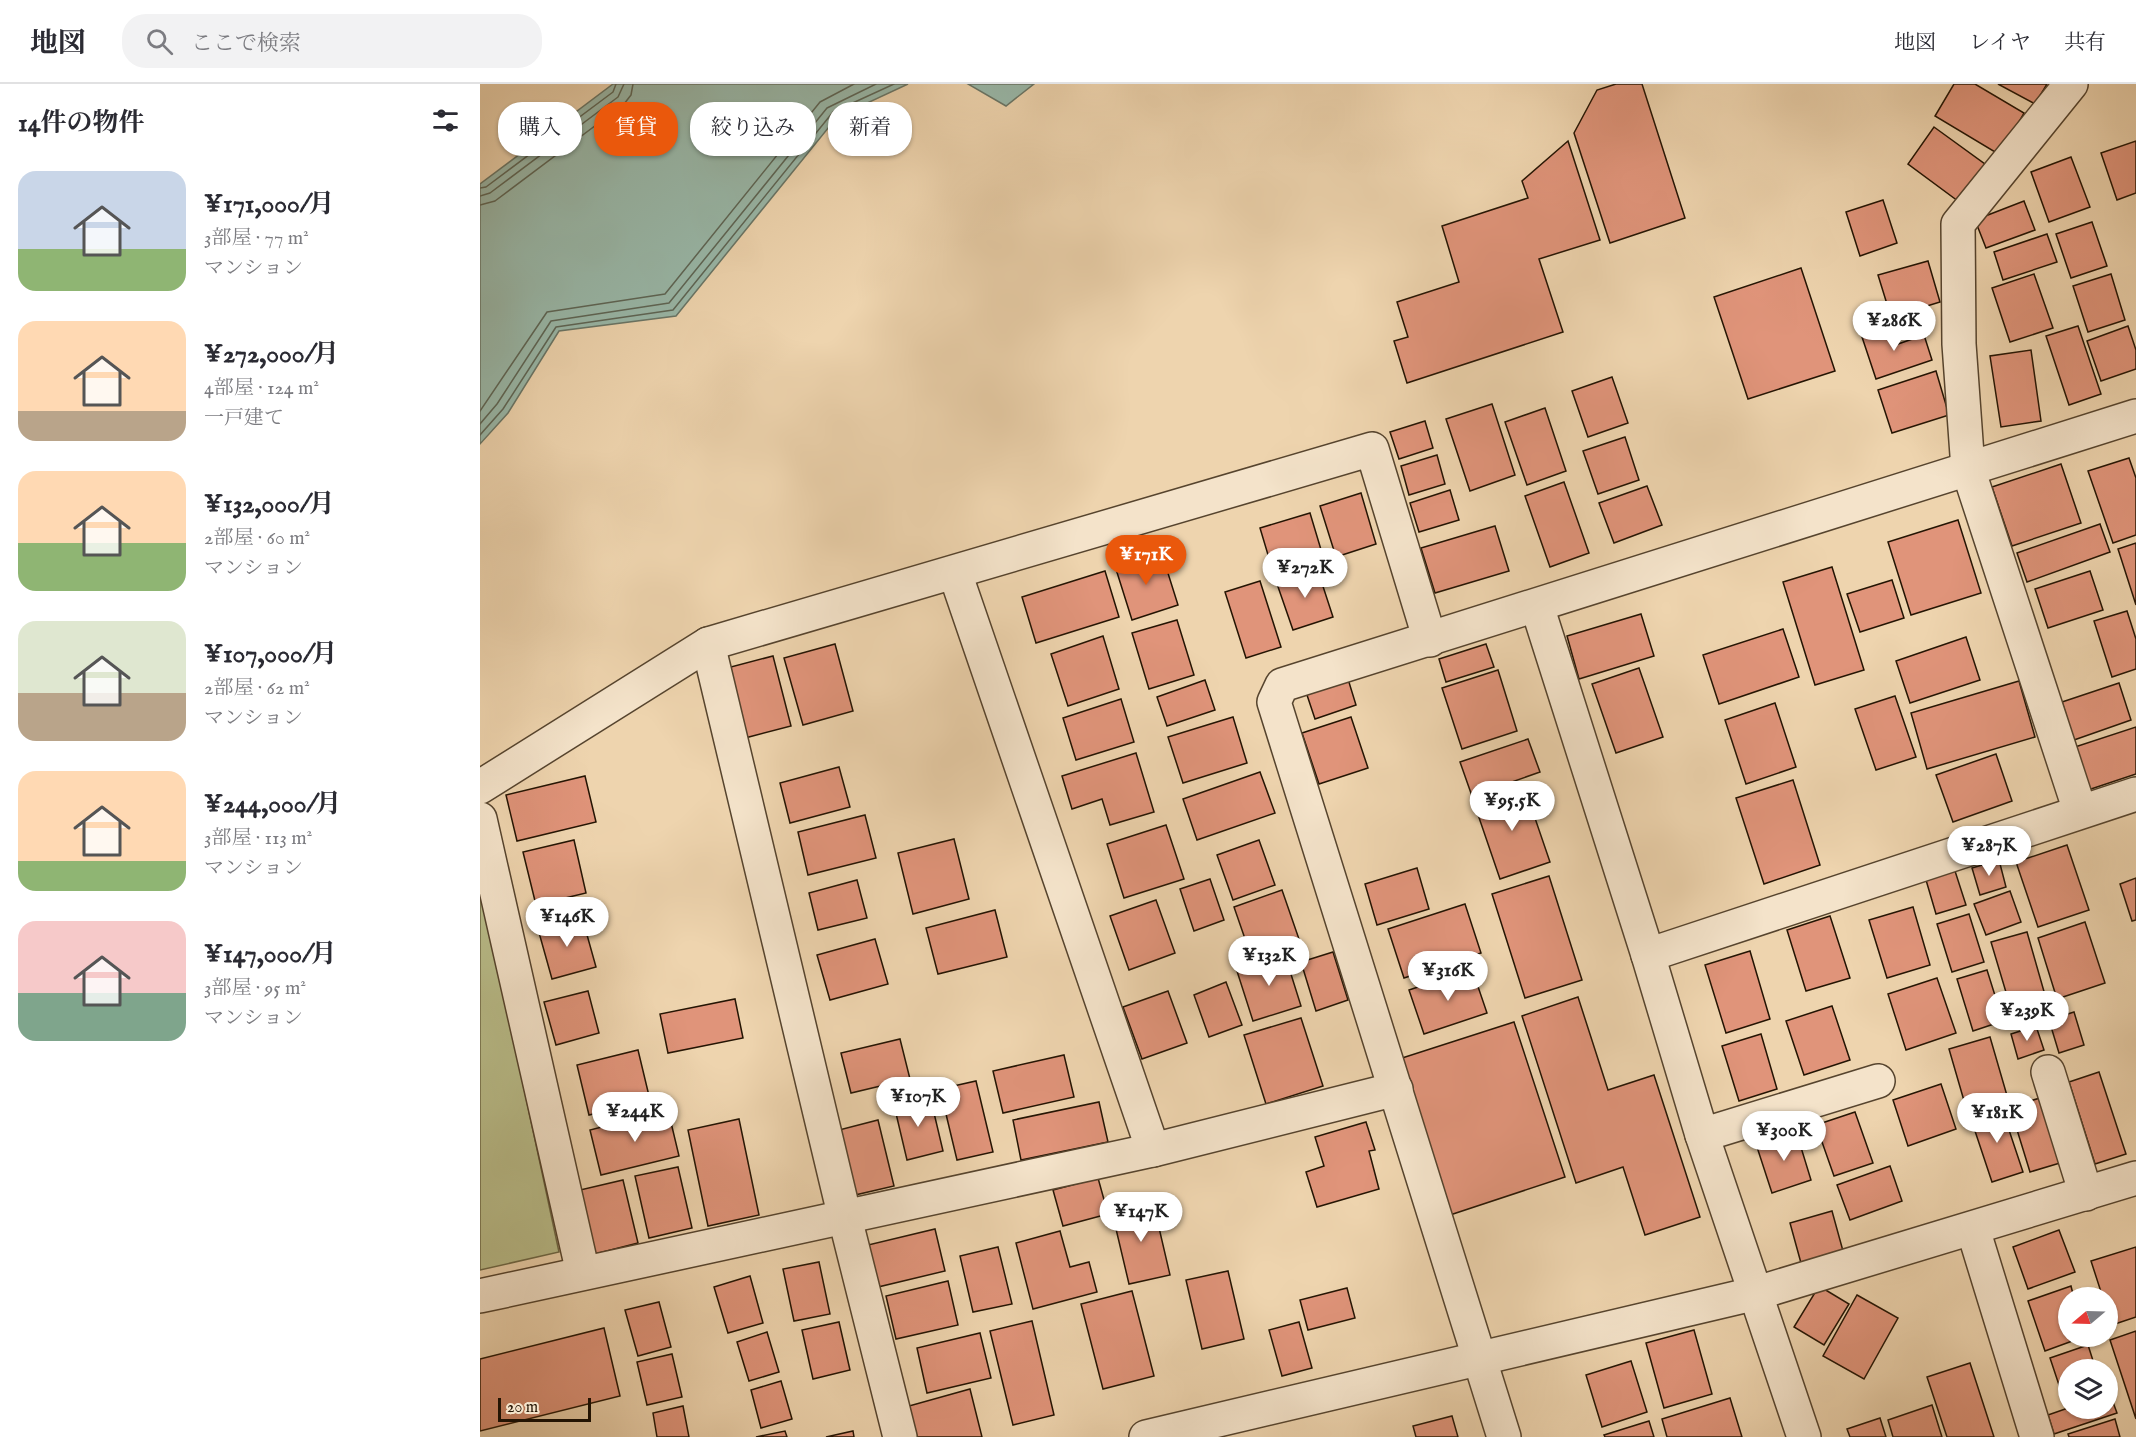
<!DOCTYPE html>
<html lang="ja">
<head>
<meta charset="utf-8">
<style>
	body { margin:0; font-family:"IM FELL English","Noto Serif JP",serif; background:#f2f2f3; color:#2b2b33; height:100vh; display:flex; flex-direction:column; font-size:22px; white-space:nowrap }
	* { box-sizing:border-box; margin:0 }
	p { font-size:20px; color:#7c7c81 }
	.icon { flex:none; width:33px; height:33px; fill:none; stroke:currentColor; stroke-width:2; stroke-linecap:round; stroke-linejoin:round }
	.map { position:relative; flex:1; overflow:hidden }
	.details { display:flex; flex-direction:column; background:#fff; width:480px }
	.details>* { flex:none }
	.banner { position:absolute; left:18px; top:18px; width:570px; height:54px; display:flex; gap:12px }
	.needle { width:39px; rotate:251deg }
	.controls { position:absolute; left:1578px; top:1203px; display:grid; gap:12px }
	.controls a { display:grid; place-items:center; width:60px; height:60px; border-radius:50%; background:#fff; box-shadow:0 2px 4px #0004; font-size:30px }
	.scale { position:absolute; left:18px; bottom:15px; width:93px; box-sizing:border-box; padding-left:6px; border:3px solid #241403; border-top:0; font-size:16px; line-height:21px; white-space:nowrap; color:#241403; -webkit-text-stroke:4px #f4e3ca; paint-order:stroke }
	.price { position:absolute; translate:-50% -51px; padding:0 14px; border-radius:21px; background:#fff; color:#222; font-size:20px; line-height:39px; filter:drop-shadow(0 2px 3px #0008) }
	.price::after { content:''; position:absolute; left:50%; top:36px; width:18px; height:14px; margin-left:-9px; background:inherit; clip-path:polygon(0 0,100% 0,50% 100%) }
	.price.current { background:#ea580c; color:#fff }
	ul { padding:0; list-style:none }
	li { display:flex; align-items:center; gap:18px; height:150px; padding:0 18px }
	li span { display:grid; place-items:center; flex:none; width:168px; height:120px; border-radius:18px; color:#555 }
	li>.icon { margin-inline-start:auto }
	span .icon { width:72px; height:72px; fill:#fffc; stroke-width:1 }
	li b { font-size:26px }
	h2 { display:flex; justify-content:space-between; align-items:center; height:72px; padding:0 18px; font-size:26px }
	.pill { padding:0 21px; border-radius:24px; background:#fff; box-shadow:0 2px 4px #0004; font-size:21px; line-height:54px }
	.pill.current { background:#ea580c; color:#fff }
	header { display:flex; align-items:center; gap:36px; box-sizing:border-box; height:84px; padding:0 30px; background:#fff; border-bottom:2px solid #e1e1e2 }
	header strong { font-size:28px }
	nav { display:flex; gap:33px; margin-inline-start:auto; font-size:21px }
	.search { width:420px; height:54px; background:#f2f2f3; display:flex; align-items:center; gap:15px; box-sizing:border-box; padding:0 21px; border-radius:24px; color:#7c7c81; font-size:22px }
	main { display:flex; flex:1; min-height:0 }
	.map>svg:first-child { display:block }
	.green { fill:#b9bd8a; stroke:#6e6846; stroke-width:1.5 }
	.water { fill:#99b8a9; stroke:#6a7667; stroke-width:1.5 }
	.lines { fill:none; stroke-linecap:round; stroke-linejoin:round }
	.shore { stroke:#5e6656; stroke-width:1.5 }
	.building { fill:#e0947a; stroke:#241403; stroke-width:1.5 }
	.minor-casing { stroke:#56442e; stroke-width:36 }
	.minor { stroke:#f4e3ca; stroke-width:33 }
</style>
</head>
<body>
<header>
<strong>地図</strong>
<div class="search"><svg class="icon" aria-label="search" viewBox="0 0 24 24"><circle cx="10" cy="10" r="6"/><path d="M15 15l6 6"/></svg>ここで検索</div>
<nav><a>地図</a><a>レイヤ</a><a>共有</a></nav>
</header>
<main>
<section class="details">
<h2>14件の物件<svg class="icon" aria-label="filters" viewBox="0 0 24 24"><path d="M4 7h16M4 17h16"/><circle cx="9" cy="7" r="2"/><circle cx="15" cy="17" r="2"/></svg></h2>
<ul>
<li><span style="background:linear-gradient(#c9d6e8 65%,#8fb573 0)"><svg class="icon" aria-label="home" viewBox="0 0 24 24"><path d="M3 11l9-7 9 7M6 9v11h12V9"/></svg></span><div><b>¥171,000/月</b><p>3部屋 · 77 m²</p><p>マンション</p></div></li>
<li><span style="background:linear-gradient(#ffd9b3 75%,#b9a48a 0)"><svg class="icon" aria-label="home" viewBox="0 0 24 24"><path d="M3 11l9-7 9 7M6 9v11h12V9"/></svg></span><div><b>¥272,000/月</b><p>4部屋 · 124 m²</p><p>一戸建て</p></div></li>
<li><span style="background:linear-gradient(#ffd9b3 60%,#8fb573 0)"><svg class="icon" aria-label="home" viewBox="0 0 24 24"><path d="M3 11l9-7 9 7M6 9v11h12V9"/></svg></span><div><b>¥132,000/月</b><p>2部屋 · 60 m²</p><p>マンション</p></div></li>
<li><span style="background:linear-gradient(#dfe7d0 60%,#b9a48a 0)"><svg class="icon" aria-label="home" viewBox="0 0 24 24"><path d="M3 11l9-7 9 7M6 9v11h12V9"/></svg></span><div><b>¥107,000/月</b><p>2部屋 · 62 m²</p><p>マンション</p></div></li>
<li><span style="background:linear-gradient(#ffd9b3 75%,#8fb573 0)"><svg class="icon" aria-label="home" viewBox="0 0 24 24"><path d="M3 11l9-7 9 7M6 9v11h12V9"/></svg></span><div><b>¥244,000/月</b><p>3部屋 · 113 m²</p><p>マンション</p></div></li>
<li><span style="background:linear-gradient(#f6c9c9 60%,#7fa58c 0)"><svg class="icon" aria-label="home" viewBox="0 0 24 24"><path d="M3 11l9-7 9 7M6 9v11h12V9"/></svg></span><div><b>¥147,000/月</b><p>3部屋 · 95 m²</p><p>マンション</p></div></li>
</ul>
</section>
<div class="map">
<svg width="1656" height="1353" viewBox="0 0 1656 1353">
	<rect width="100%" height="100%" fill="#eed4ae"/>
	<filter id="stains"><feTurbulence type="fractalNoise" baseFrequency=".00333" numOctaves="4"/><feColorMatrix values="0 0 0 0 .2 0 0 0 0 .09 0 0 0 0 .02 0 0 0 .5 -.17"/></filter>
	<radialGradient id="worn" r=".72"><stop offset=".6" stop-color="#630" stop-opacity="0"/><stop offset="1" stop-color="#630" stop-opacity=".3"/></radialGradient>
	<polygon class="green" points="0,799 79,1168 0,1186"/>
	<g class="water">
		<polygon points="133,0 428,0 357,33 196,232 79,247 28,329 0,360 0,100"/>
		<polygon points="488,0 554,0 526,22"/>
	</g>
	<g class="lines">
		<g class="shore">
			<polyline points="0,104 6,103 133,8 136,0"/>
			<polyline points="0,112 10,109 138,13 144,0"/>
			<polyline points="0,121 15,117 144,20 151,11 153,0"/>
			<polyline points="0,327 67,228 185,210 340,18 374,0"/>
			<polyline points="0,340 17,320 71,237 189,219 347,24 396,0"/>
			<polyline points="0,351 23,325 76,243 193,226 353,28 414,0"/>
		</g>
	</g>
	<g class="building">
		<polygon points="1136,0 1162,0 1205,134 1130,159 1094,49 1117,6"/>
		<polygon points="1474,0 1495,0 1544,29 1520,71 1455,32"/>
		<polygon points="1518,0 1567,0 1555,20"/>
		<polygon points="1454,43 1509,83 1482,120 1428,80"/>
		<polygon points="1088,57 1120,156 1059,175 1083,248 927,299 914,257 928,253 917,218 979,198 962,142 1048,114 1042,97"/>
		<polygon points="1656,57 1656,109 1637,116 1621,69"/>
		<polygon points="1591,73 1610,123 1569,138 1551,88"/>
		<polygon points="1403,116 1417,159 1380,172 1366,128"/>
		<polygon points="1544,117 1555,146 1506,164 1495,136"/>
		<polygon points="1612,138 1627,182 1591,194 1576,150"/>
		<polygon points="1567,150 1577,178 1523,196 1514,168"/>
		<polygon points="1448,177 1460,218 1411,233 1398,191"/>
		<polygon points="1321,184 1355,287 1268,315 1234,213"/>
		<polygon points="1554,190 1573,244 1530,258 1512,204"/>
		<polygon points="1631,190 1645,236 1608,248 1593,202"/>
		<polygon points="1411,241 1418,260 1444,251 1452,276 1396,295 1381,250"/>
		<polygon points="1598,242 1621,310 1589,321 1566,252"/>
		<polygon points="1648,242 1656,266 1656,285 1621,297 1607,257"/>
		<polygon points="1551,266 1561,337 1521,343 1510,272"/>
		<polygon points="1456,287 1469,331 1412,349 1398,306"/>
		<polygon points="1132,293 1148,339 1108,353 1092,307"/>
		<polygon points="1012,320 1035,391 990,407 966,335"/>
		<polygon points="1065,324 1086,387 1047,401 1025,338"/>
		<polygon points="945,337 953,364 919,375 910,348"/>
		<polygon points="1145,353 1159,396 1118,410 1103,367"/>
		<polygon points="957,371 965,400 929,411 921,382"/>
		<polygon points="1649,374 1656,394 1656,451 1633,459 1608,387"/>
		<polygon points="1581,380 1601,439 1532,462 1512,403"/>
		<polygon points="1084,398 1109,469 1070,483 1045,412"/>
		<polygon points="1167,402 1182,441 1134,459 1119,419"/>
		<polygon points="970,406 979,436 939,448 930,419"/>
		<polygon points="881,409 896,460 856,473 840,422"/>
		<polygon points="830,429 842,469 792,484 780,444"/>
		<polygon points="1478,436 1501,509 1431,531 1408,458"/>
		<polygon points="1620,440 1630,468 1547,498 1537,469"/>
		<polygon points="1015,442 1029,487 955,509 941,464"/>
		<polygon points="1656,459 1656,521 1638,465"/>
		<polygon points="681,467 698,521 652,536 635,482"/>
		<polygon points="1352,483 1384,586 1335,601 1303,498"/>
		<polygon points="837,484 853,533 813,546 796,497"/>
		<polygon points="625,487 639,533 556,559 542,513"/>
		<polygon points="1610,487 1623,526 1568,544 1555,505"/>
		<polygon points="1412,496 1424,534 1380,548 1367,510"/>
		<polygon points="780,497 801,563 766,574 745,508"/>
		<polygon points="1647,527 1656,555 1656,585 1632,593 1614,537"/>
		<polygon points="1161,530 1174,572 1099,595 1087,552"/>
		<polygon points="697,536 714,591 669,605 652,549"/>
		<polygon points="1303,545 1319,593 1239,620 1223,571"/>
		<polygon points="623,552 639,605 588,622 571,570"/>
		<polygon points="1486,553 1500,596 1430,619 1416,577"/>
		<polygon points="355,560 373,627 323,641 304,574"/>
		<polygon points="1006,560 1014,583 966,598 959,575"/>
		<polygon points="293,572 311,642 265,654 247,584"/>
		<polygon points="1159,584 1183,653 1136,669 1112,600"/>
		<polygon points="1018,586 1037,647 982,665 962,604"/>
		<polygon points="868,595 876,621 835,635 826,608"/>
		<polygon points="725,596 735,626 687,642 677,613"/>
		<polygon points="1539,597 1555,653 1447,685 1431,629"/>
		<polygon points="1639,599 1651,636 1594,656 1582,618"/>
		<polygon points="1415,612 1436,673 1396,686 1375,625"/>
		<polygon points="641,615 654,658 596,676 583,634"/>
		<polygon points="1295,619 1316,683 1266,700 1245,636"/>
		<polygon points="753,633 767,679 703,699 688,653"/>
		<polygon points="871,633 888,684 839,700 822,649"/>
		<polygon points="1656,643 1656,690 1608,706 1595,663"/>
		<polygon points="1048,655 1060,688 992,712 980,678"/>
		<polygon points="656,669 674,728 630,741 622,715 592,725 582,692"/>
		<polygon points="1516,670 1532,717 1473,738 1456,691"/>
		<polygon points="359,683 370,723 310,739 300,699"/>
		<polygon points="780,688 795,729 717,756 703,715"/>
		<polygon points="105,692 116,738 37,757 26,711"/>
		<polygon points="1313,696 1340,781 1284,800 1256,714"/>
		<polygon points="1044,702 1070,778 1020,795 994,719"/>
		<polygon points="385,731 396,774 328,791 318,748"/>
		<polygon points="686,741 704,795 644,814 627,760"/>
		<polygon points="474,755 489,815 433,830 418,769"/>
		<polygon points="94,756 106,809 56,821 43,768"/>
		<polygon points="779,756 795,801 753,816 737,771"/>
		<polygon points="1587,761 1609,826 1558,843 1536,778"/>
		<polygon points="1519,776 1526,803 1500,811 1492,784"/>
		<polygon points="937,784 949,825 897,841 885,800"/>
		<polygon points="1475,787 1486,821 1456,830 1446,796"/>
		<polygon points="1069,792 1102,896 1045,914 1012,810"/>
		<polygon points="1656,794 1656,836 1652,837 1640,800"/>
		<polygon points="730,795 744,836 714,847 700,805"/>
		<polygon points="377,796 387,834 338,846 329,809"/>
		<polygon points="802,806 820,858 772,875 754,823"/>
		<polygon points="1530,807 1541,838 1506,851 1494,820"/>
		<polygon points="676,816 695,869 649,886 630,832"/>
		<polygon points="985,820 1001,869 924,894 908,845"/>
		<polygon points="1433,823 1450,881 1407,894 1389,836"/>
		<polygon points="515,826 527,873 458,890 446,844"/>
		<polygon points="1489,830 1504,878 1472,888 1457,840"/>
		<polygon points="1350,832 1370,894 1326,907 1307,846"/>
		<polygon points="102,833 116,883 72,895 58,845"/>
		<polygon points="1605,838 1625,899 1577,915 1558,854"/>
		<polygon points="1547,848 1569,925 1534,935 1511,858"/>
		<polygon points="395,855 408,900 350,916 337,871"/>
		<polygon points="1270,867 1290,935 1246,949 1225,881"/>
		<polygon points="804,868 821,922 773,937 756,884"/>
		<polygon points="853,868 868,916 836,927 821,878"/>
		<polygon points="992,885 1007,929 944,950 929,906"/>
		<polygon points="1507,886 1523,937 1493,947 1477,895"/>
		<polygon points="1457,894 1476,949 1426,966 1408,910"/>
		<polygon points="746,898 762,941 729,953 714,911"/>
		<polygon points="108,907 119,949 76,961 64,918"/>
		<polygon points="688,907 707,959 662,975 643,923"/>
		<polygon points="1098,913 1128,1006 1174,991 1220,1133 1165,1151 1143,1083 1096,1099 1042,932"/>
		<polygon points="255,915 263,954 188,969 180,930"/>
		<polygon points="1352,922 1370,976 1324,991 1306,937"/>
		<polygon points="1594,928 1604,961 1579,969 1569,936"/>
		<polygon points="821,934 843,1002 786,1020 764,951"/>
		<polygon points="1034,938 1085,1093 970,1131 919,975"/>
		<polygon points="1556,942 1564,966 1538,975 1531,950"/>
		<polygon points="1281,950 1297,1005 1259,1017 1242,962"/>
		<polygon points="1510,953 1528,1015 1487,1027 1469,965"/>
		<polygon points="420,955 430,995 371,1009 361,969"/>
		<polygon points="158,966 170,1016 109,1031 97,981"/>
		<polygon points="584,971 594,1013 523,1029 513,987"/>
		<polygon points="1619,988 1646,1070 1615,1080 1589,998"/>
		<polygon points="496,997 513,1068 477,1076 460,1005"/>
		<polygon points="1461,1000 1476,1045 1428,1062 1413,1016"/>
		<polygon points="450,1012 463,1067 427,1076 414,1021"/>
		<polygon points="1560,1014 1580,1079 1550,1088 1530,1023"/>
		<polygon points="619,1018 628,1058 541,1076 533,1036"/>
		<polygon points="1521,1022 1543,1088 1512,1098 1490,1032"/>
		<polygon points="188,1026 199,1072 121,1091 110,1046"/>
		<polygon points="1375,1028 1393,1079 1354,1092 1336,1041"/>
		<polygon points="259,1035 279,1131 228,1142 208,1046"/>
		<polygon points="398,1036 414,1102 375,1111 359,1046"/>
		<polygon points="886,1038 895,1066 889,1067 899,1105 837,1123 826,1088 844,1082 835,1053"/>
		<polygon points="1316,1047 1331,1096 1292,1109 1276,1060"/>
		<polygon points="1410,1082 1422,1117 1370,1136 1357,1101"/>
		<polygon points="198,1083 212,1144 169,1154 155,1092"/>
		<polygon points="618,1094 628,1130 583,1142 573,1106"/>
		<polygon points="143,1096 158,1159 115,1170 100,1106"/>
		<polygon points="673,1118 690,1191 649,1200 632,1128"/>
		<polygon points="1352,1127 1363,1167 1321,1179 1310,1139"/>
		<polygon points="455,1145 465,1187 398,1203 388,1161"/>
		<polygon points="1579,1146 1595,1188 1548,1205 1533,1163"/>
		<polygon points="580,1147 590,1183 609,1178 617,1208 553,1225 536,1159"/>
		<polygon points="518,1163 532,1220 493,1228 480,1172"/>
		<polygon points="1656,1163 1656,1233 1632,1241 1628,1226 1628,1214 1623,1214 1611,1177"/>
		<polygon points="339,1178 350,1230 314,1237 303,1185"/>
		<polygon points="748,1187 764,1255 722,1265 706,1196"/>
		<polygon points="270,1192 283,1239 248,1249 234,1203"/>
		<polygon points="468,1197 478,1241 416,1255 406,1212"/>
		<polygon points="1339,1202 1369,1220 1344,1261 1314,1243"/>
		<polygon points="1591,1202 1594,1214 1588,1214 1588,1252 1606,1252 1565,1267 1548,1217"/>
		<polygon points="867,1204 875,1234 828,1246 820,1216"/>
		<polygon points="652,1207 674,1292 623,1305 601,1220"/>
		<polygon points="1377,1211 1418,1234 1384,1295 1343,1272"/>
		<polygon points="179,1218 191,1263 158,1272 145,1226"/>
		<polygon points="552,1237 574,1331 533,1341 510,1247"/>
		<polygon points="359,1238 370,1286 333,1295 322,1246"/>
		<polygon points="819,1238 832,1284 802,1292 789,1246"/>
		<polygon points="124,1244 140,1312 0,1347 0,1275"/>
		<polygon points="1214,1246 1232,1310 1184,1324 1166,1259"/>
		<polygon points="1656,1247 1656,1335 1630,1256"/>
		<polygon points="287,1248 299,1288 269,1297 257,1258"/>
		<polygon points="500,1249 511,1294 447,1309 437,1264"/>
		<polygon points="1608,1261 1616,1286 1588,1286 1588,1318 1585,1319 1570,1274"/>
		<polygon points="192,1270 202,1313 167,1321 157,1278"/>
		<polygon points="1151,1277 1167,1328 1122,1343 1106,1291"/>
		<polygon points="1490,1279 1514,1353 1467,1353 1447,1293"/>
		<polygon points="301,1297 312,1335 281,1344 271,1306"/>
		<polygon points="490,1305 502,1353 437,1353 429,1322"/>
		<polygon points="1630,1310 1637,1329 1574,1350 1568,1331 1588,1324 1628,1324 1628,1311"/>
		<polygon points="1250,1314 1262,1353 1187,1353 1182,1335"/>
		<polygon points="1452,1321 1462,1353 1413,1353 1408,1336"/>
		<polygon points="203,1322 209,1353 177,1353 173,1329"/>
		<polygon points="972,1332 978,1353 936,1353 933,1342"/>
		<polygon points="1400,1334 1406,1353 1370,1353 1367,1345"/>
		<polygon points="1635,1335 1640,1353 1589,1353 1588,1350"/>
		<polygon points="1169,1337 1174,1353 1125,1353 1124,1351"/>
		<polygon points="305,1347 307,1353 276,1353"/>
		<polygon points="373,1347 374,1353 346,1353"/>
	</g>
	<g class="lines">
		<g class="minor-casing">
			<g id="minor">
				<polyline points="1591,0 1478,140 1479,260 1488,385 1600,727"/>
				<polyline points="475,489 673,1066"/>
				<polyline points="1057,522 1168,871 1222,1051 1324,1353"/>
				<polyline points="228,560 365,1134 420,1353"/>
				<polyline points="0,703 228,560 892,365 950,556"/>
				<polyline points="0,735 103,1189"/>
				<polyline points="1168,871 1656,710"/>
				<polyline points="1568,988 1606,1110"/>
				<polyline points="1222,1051 1398,997"/>
				<polyline points="1493,1145 1557,1353"/>
				<polyline points="0,1212 673,1066 916,1005"/>
				<polyline points="666,1353 1277,1209 1656,1094"/>
				<polyline points="1024,1353 794,618 802,601 1656,332"/>
			</g>
		</g>
		<use href="#minor" class="minor"/>
	</g>
	<rect width="100%" height="100%" filter="url(#stains)"/>
	<rect width="100%" height="100%" fill="url(#worn)"/>
</svg>
<div class="controls">
<a><svg class="needle" viewBox="-14 -14 28 28"><path d="M0-13l5 13h-10z" fill="#e53935"/><path d="M0 13l5-13h-10z" fill="#7c7c81"/></svg></a>
<a><svg class="icon" aria-label="layers" viewBox="0 0 24 24"><path d="M12 4l9 5-9 5-9-5zM3 14l9 5 9-5"/></svg></a>
</div>
<div class="scale">20 m</div>
<b class="price" style="left:1414px;top:268px">¥286K</b>
<b class="price current" style="left:666px;top:502px">¥171K</b>
<b class="price" style="left:825px;top:515px">¥272K</b>
<b class="price" style="left:1032px;top:748px">¥95.5K</b>
<b class="price" style="left:1509px;top:793px">¥287K</b>
<b class="price" style="left:87px;top:864px">¥146K</b>
<b class="price" style="left:789px;top:903px">¥132K</b>
<b class="price" style="left:968px;top:918px">¥316K</b>
<b class="price" style="left:1547px;top:958px">¥239K</b>
<b class="price" style="left:438px;top:1044px">¥107K</b>
<b class="price" style="left:155px;top:1059px">¥244K</b>
<b class="price" style="left:1517px;top:1060px">¥181K</b>
<b class="price" style="left:1304px;top:1078px">¥300K</b>
<b class="price" style="left:661px;top:1159px">¥147K</b>
<div class="banner">
<a class="pill">購入</a>
<a class="pill current">賃貸</a>
<a class="pill">絞り込み</a>
<a class="pill">新着</a>
</div>
</div>
</main>
</body>
</html>
